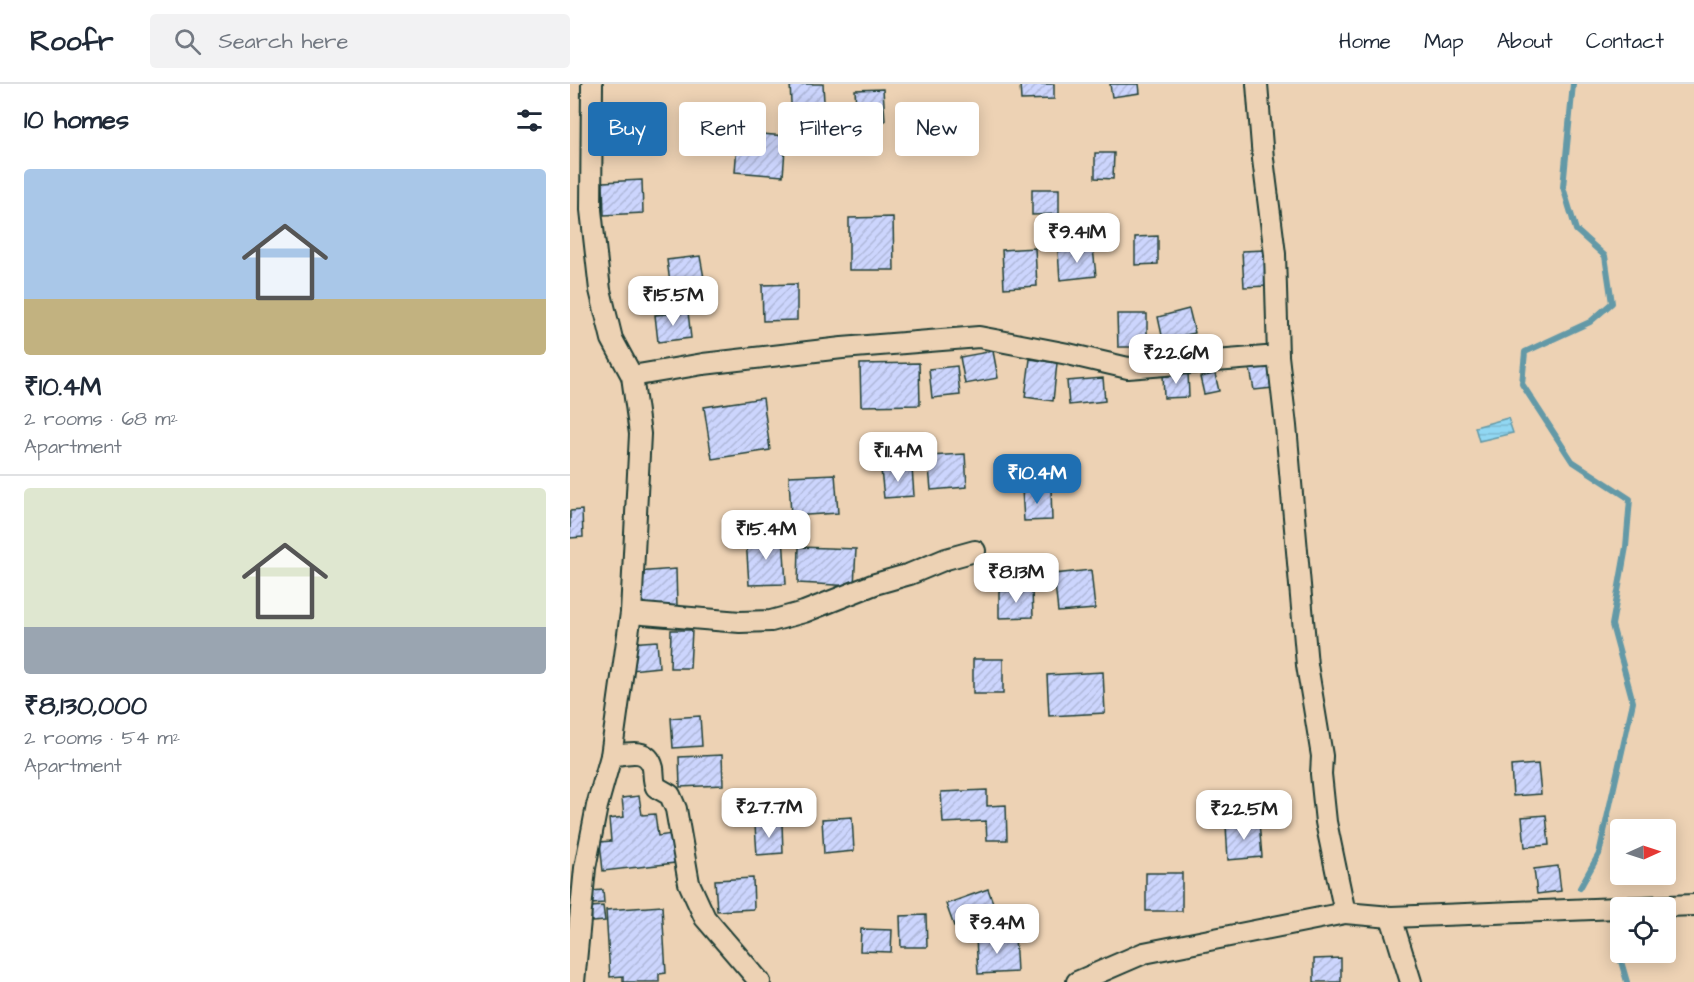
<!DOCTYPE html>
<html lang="en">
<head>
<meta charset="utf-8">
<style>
	body { margin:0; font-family:"Architects Daughter",sans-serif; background:#f2f2f3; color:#1f2937; height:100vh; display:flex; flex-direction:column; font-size:22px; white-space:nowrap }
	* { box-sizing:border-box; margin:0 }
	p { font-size:20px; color:#747a83 }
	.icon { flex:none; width:33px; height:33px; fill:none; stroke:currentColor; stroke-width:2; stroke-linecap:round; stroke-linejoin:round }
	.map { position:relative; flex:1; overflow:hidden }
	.sheet { display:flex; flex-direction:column; background:#fff; width:570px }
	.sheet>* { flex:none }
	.banner { position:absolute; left:18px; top:18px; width:570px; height:54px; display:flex; gap:12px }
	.needle { width:39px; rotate:87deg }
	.buttons { position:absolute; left:1040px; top:735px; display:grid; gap:12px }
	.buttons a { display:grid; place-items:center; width:66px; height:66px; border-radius:6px; background:#fff; box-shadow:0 3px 15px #0003; font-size:30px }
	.price { position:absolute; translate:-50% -51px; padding:0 14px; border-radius:12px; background:#fff; color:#222; font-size:20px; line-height:39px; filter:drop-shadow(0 2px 3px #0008) }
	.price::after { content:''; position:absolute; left:50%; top:36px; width:18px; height:14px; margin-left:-9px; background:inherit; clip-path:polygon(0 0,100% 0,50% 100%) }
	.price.selected { background:#1f6fb2; color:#fff }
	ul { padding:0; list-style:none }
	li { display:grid; align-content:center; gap:12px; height:318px; padding:0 24px }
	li+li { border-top:2px solid #e0e1e3 }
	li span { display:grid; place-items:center; height:186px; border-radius:6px; color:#555 }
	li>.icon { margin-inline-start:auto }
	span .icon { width:108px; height:108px; fill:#fffc; stroke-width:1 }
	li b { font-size:26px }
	h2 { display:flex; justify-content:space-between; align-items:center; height:72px; padding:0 24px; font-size:26px }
	.chip { padding:0 21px; border-radius:6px; background:#fff; box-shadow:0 3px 15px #0003; font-size:21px; line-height:54px }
	.chip.selected { background:#1f6fb2; color:#fff }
	header { display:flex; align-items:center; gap:36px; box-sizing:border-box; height:84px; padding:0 30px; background:#fff; border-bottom:2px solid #e0e1e3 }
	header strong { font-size:28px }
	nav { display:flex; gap:33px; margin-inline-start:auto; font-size:21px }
	.search { width:420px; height:54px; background:#f2f2f3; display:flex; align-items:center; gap:15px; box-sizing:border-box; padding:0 21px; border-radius:6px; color:#747a83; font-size:22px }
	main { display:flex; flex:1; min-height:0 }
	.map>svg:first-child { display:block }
	.water { fill:url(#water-rules); stroke:#6399a7; stroke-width:1.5 }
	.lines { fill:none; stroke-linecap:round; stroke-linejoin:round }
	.stream { stroke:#6399a7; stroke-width:6 }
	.building { fill:url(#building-hatch); stroke:#1f3d34; stroke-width:1.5 }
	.minor-casing { stroke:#1f3d34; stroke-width:24 }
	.minor { stroke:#edd2b4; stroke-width:20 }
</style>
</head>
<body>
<header>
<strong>Roofr</strong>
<div class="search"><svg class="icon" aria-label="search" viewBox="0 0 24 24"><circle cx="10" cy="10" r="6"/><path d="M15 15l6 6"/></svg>Search here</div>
<nav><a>Home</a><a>Map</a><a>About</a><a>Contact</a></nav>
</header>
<main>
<section class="sheet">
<h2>10 homes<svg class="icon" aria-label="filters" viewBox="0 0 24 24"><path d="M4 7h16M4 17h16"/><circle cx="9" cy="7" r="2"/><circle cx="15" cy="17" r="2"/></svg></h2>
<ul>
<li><span style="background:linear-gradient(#a9c7e8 70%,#c2b280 0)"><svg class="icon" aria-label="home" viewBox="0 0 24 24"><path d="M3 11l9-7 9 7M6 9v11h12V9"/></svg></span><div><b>₹10.4M</b><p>2 rooms · 68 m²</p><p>Apartment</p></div></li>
<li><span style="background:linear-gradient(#dfe7d0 75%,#9aa5b1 0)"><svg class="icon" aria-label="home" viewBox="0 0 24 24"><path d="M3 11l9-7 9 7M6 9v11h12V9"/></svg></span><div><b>₹8,130,000</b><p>2 rooms · 54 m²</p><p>Apartment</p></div></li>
</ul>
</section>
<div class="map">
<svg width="1124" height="898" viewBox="0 0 1124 898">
	<defs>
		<pattern id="water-rules" width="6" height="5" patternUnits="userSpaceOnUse" patternTransform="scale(1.5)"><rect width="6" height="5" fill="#91d7f3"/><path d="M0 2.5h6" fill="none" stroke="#7db9d1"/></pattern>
		<pattern id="building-hatch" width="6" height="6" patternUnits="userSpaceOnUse" patternTransform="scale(1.5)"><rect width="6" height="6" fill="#ccd5fd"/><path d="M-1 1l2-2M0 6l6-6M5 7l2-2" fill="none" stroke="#afb8d9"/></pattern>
	</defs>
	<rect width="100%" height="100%" fill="#edd2b4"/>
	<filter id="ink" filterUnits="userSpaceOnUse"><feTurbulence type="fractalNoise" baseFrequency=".0167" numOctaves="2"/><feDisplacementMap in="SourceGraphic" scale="12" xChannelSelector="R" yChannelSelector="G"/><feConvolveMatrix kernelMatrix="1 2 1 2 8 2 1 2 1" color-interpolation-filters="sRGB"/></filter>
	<g filter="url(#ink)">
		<polygon class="water" points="938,334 943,349 909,357 905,343"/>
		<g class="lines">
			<g class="stream">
				<polyline points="1003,0 993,103 1006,146 1035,172 1042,219 1020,238 955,268 952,300 1002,377 1060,415 1056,463 1042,541 1063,618 1029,770 1010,804"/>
				<polyline points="1046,860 1057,898"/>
			</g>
		</g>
		<g class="building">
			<polygon points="220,0 253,0 255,36 222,37"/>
			<polygon points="450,0 484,0 484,15 451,16"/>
			<polygon points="540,0 569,0 570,9 542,13"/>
			<polygon points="313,5 315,37 287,38 285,6"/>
			<polygon points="168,48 216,52 213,92 165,88"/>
			<polygon points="525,69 544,69 543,95 525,94"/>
			<polygon points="72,96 73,129 34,131 33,98"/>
			<polygon points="462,105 489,105 489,130 462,131"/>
			<polygon points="323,133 324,186 279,186 279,134"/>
			<polygon points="588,152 588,180 565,181 565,153"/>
			<polygon points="465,164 467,202 434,204 432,166"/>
			<polygon points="523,164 526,192 490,196 488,167"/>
			<polygon points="696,166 698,202 674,203 672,167"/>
			<polygon points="130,172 134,194 100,199 97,176"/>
			<polygon points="227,200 227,236 193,237 192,201"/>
			<polygon points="619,225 625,249 593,256 588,233"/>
			<polygon points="118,228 121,254 88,258 85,231"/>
			<polygon points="547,230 577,230 577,263 548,263"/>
			<polygon points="423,267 428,294 395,300 390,273"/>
			<polygon points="460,275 487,279 483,317 455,313"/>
			<polygon points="349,279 350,321 291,322 290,280"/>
			<polygon points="387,282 390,311 362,314 359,285"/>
			<polygon points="700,283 703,304 684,306 680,285"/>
			<polygon points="618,288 619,313 594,314 593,289"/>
			<polygon points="645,290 649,307 634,310 630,293"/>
			<polygon points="533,294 535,317 499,321 497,297"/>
			<polygon points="193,314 200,366 142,375 134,323"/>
			<polygon points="395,370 397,403 361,406 358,372"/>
			<polygon points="342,384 344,412 314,414 311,386"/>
			<polygon points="265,390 268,429 221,432 219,392"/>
			<polygon points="452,405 481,405 482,436 454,437"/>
			<polygon points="12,426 13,453 0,454 0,427"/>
			<polygon points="213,452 216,500 179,501 176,454"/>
			<polygon points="229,463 286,465 284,502 228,499"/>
			<polygon points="106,485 107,523 68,525 66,488"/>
			<polygon points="521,486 525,525 488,528 484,490"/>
			<polygon points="462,506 463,533 429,534 429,507"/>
			<polygon points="101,546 122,546 120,584 100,584"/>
			<polygon points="87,557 89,583 61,586 59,559"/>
			<rect x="403" y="575" width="30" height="35"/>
			<polygon points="533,588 535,629 479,632 477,591"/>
			<polygon points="130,632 132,662 103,664 101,634"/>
			<polygon points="152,671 153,701 110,703 109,673"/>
			<polygon points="968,680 971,710 943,712 941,682"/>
			<polygon points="417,706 417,722 436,721 437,756 417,756 416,737 373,739 371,708"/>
			<polygon points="69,712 72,731 85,730 88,752 102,750 105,779 33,787 30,758 41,757 39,735 54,733 52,714"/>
			<polygon points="976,731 979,761 955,763 952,733"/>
			<polygon points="282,733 284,767 254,770 252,735"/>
			<polygon points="689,738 692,773 658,776 656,741"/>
			<polygon points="212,739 213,769 187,771 185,741"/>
			<polygon points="988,782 991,807 967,810 964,785"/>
			<rect x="576" y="789" width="36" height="38"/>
			<polygon points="183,794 184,825 147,827 145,796"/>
			<polygon points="418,805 426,827 384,842 376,820"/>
			<polygon points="33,806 34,819 22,820 21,807"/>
			<polygon points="33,822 35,837 22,838 21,823"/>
			<polygon points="92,822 96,889 89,890 89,898 53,898 53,892 40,893 36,826"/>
			<polygon points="356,831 357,863 331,863 330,832"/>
			<polygon points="291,845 322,846 321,868 290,867"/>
			<polygon points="445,851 447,888 408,890 406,854"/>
			<polygon points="771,874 771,898 744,898 744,875"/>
		</g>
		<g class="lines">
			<g class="minor-casing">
				<g id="minor">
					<polyline points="708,272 716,342 737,581 752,672 751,690 756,738 775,829 821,833 841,898"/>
					<polyline points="62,292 133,280 272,264 409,253 498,270 558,284 708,272 705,170 693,75 687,0"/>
					<polyline points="61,529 170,538 201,537 234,528 305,500 340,490 376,475 405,467"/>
					<path d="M41,672C58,669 78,663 83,684C84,690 83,697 86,703L100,711L106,725L119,799L135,834L190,898"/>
					<polyline points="821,833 1124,821"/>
					<polyline points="4,898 15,784 27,722 41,672 61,529 70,350 62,292 42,255 30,206 21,126 22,0"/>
					<polyline points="507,898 574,869 775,829"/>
				</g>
			</g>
			<use href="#minor" class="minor"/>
		</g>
	</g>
</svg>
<div class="buttons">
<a><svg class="needle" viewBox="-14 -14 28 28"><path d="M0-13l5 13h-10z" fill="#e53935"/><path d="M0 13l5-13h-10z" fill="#747a83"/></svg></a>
<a><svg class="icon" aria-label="locate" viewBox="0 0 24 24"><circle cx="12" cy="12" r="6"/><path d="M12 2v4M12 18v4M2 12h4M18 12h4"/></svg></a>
</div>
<b class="price" style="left:507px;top:180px">₹9.41M</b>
<b class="price" style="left:103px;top:243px">₹15.5M</b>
<b class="price" style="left:606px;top:301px">₹22.6M</b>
<b class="price" style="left:328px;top:399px">₹11.4M</b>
<b class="price selected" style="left:467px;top:421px">₹10.4M</b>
<b class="price" style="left:196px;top:477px">₹15.4M</b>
<b class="price" style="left:446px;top:520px">₹8.13M</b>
<b class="price" style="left:199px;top:755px">₹27.7M</b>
<b class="price" style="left:674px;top:757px">₹22.5M</b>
<b class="price" style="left:427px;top:871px">₹9.4M</b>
<div class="banner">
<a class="chip selected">Buy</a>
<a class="chip">Rent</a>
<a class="chip">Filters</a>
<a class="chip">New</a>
</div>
</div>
</main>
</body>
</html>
